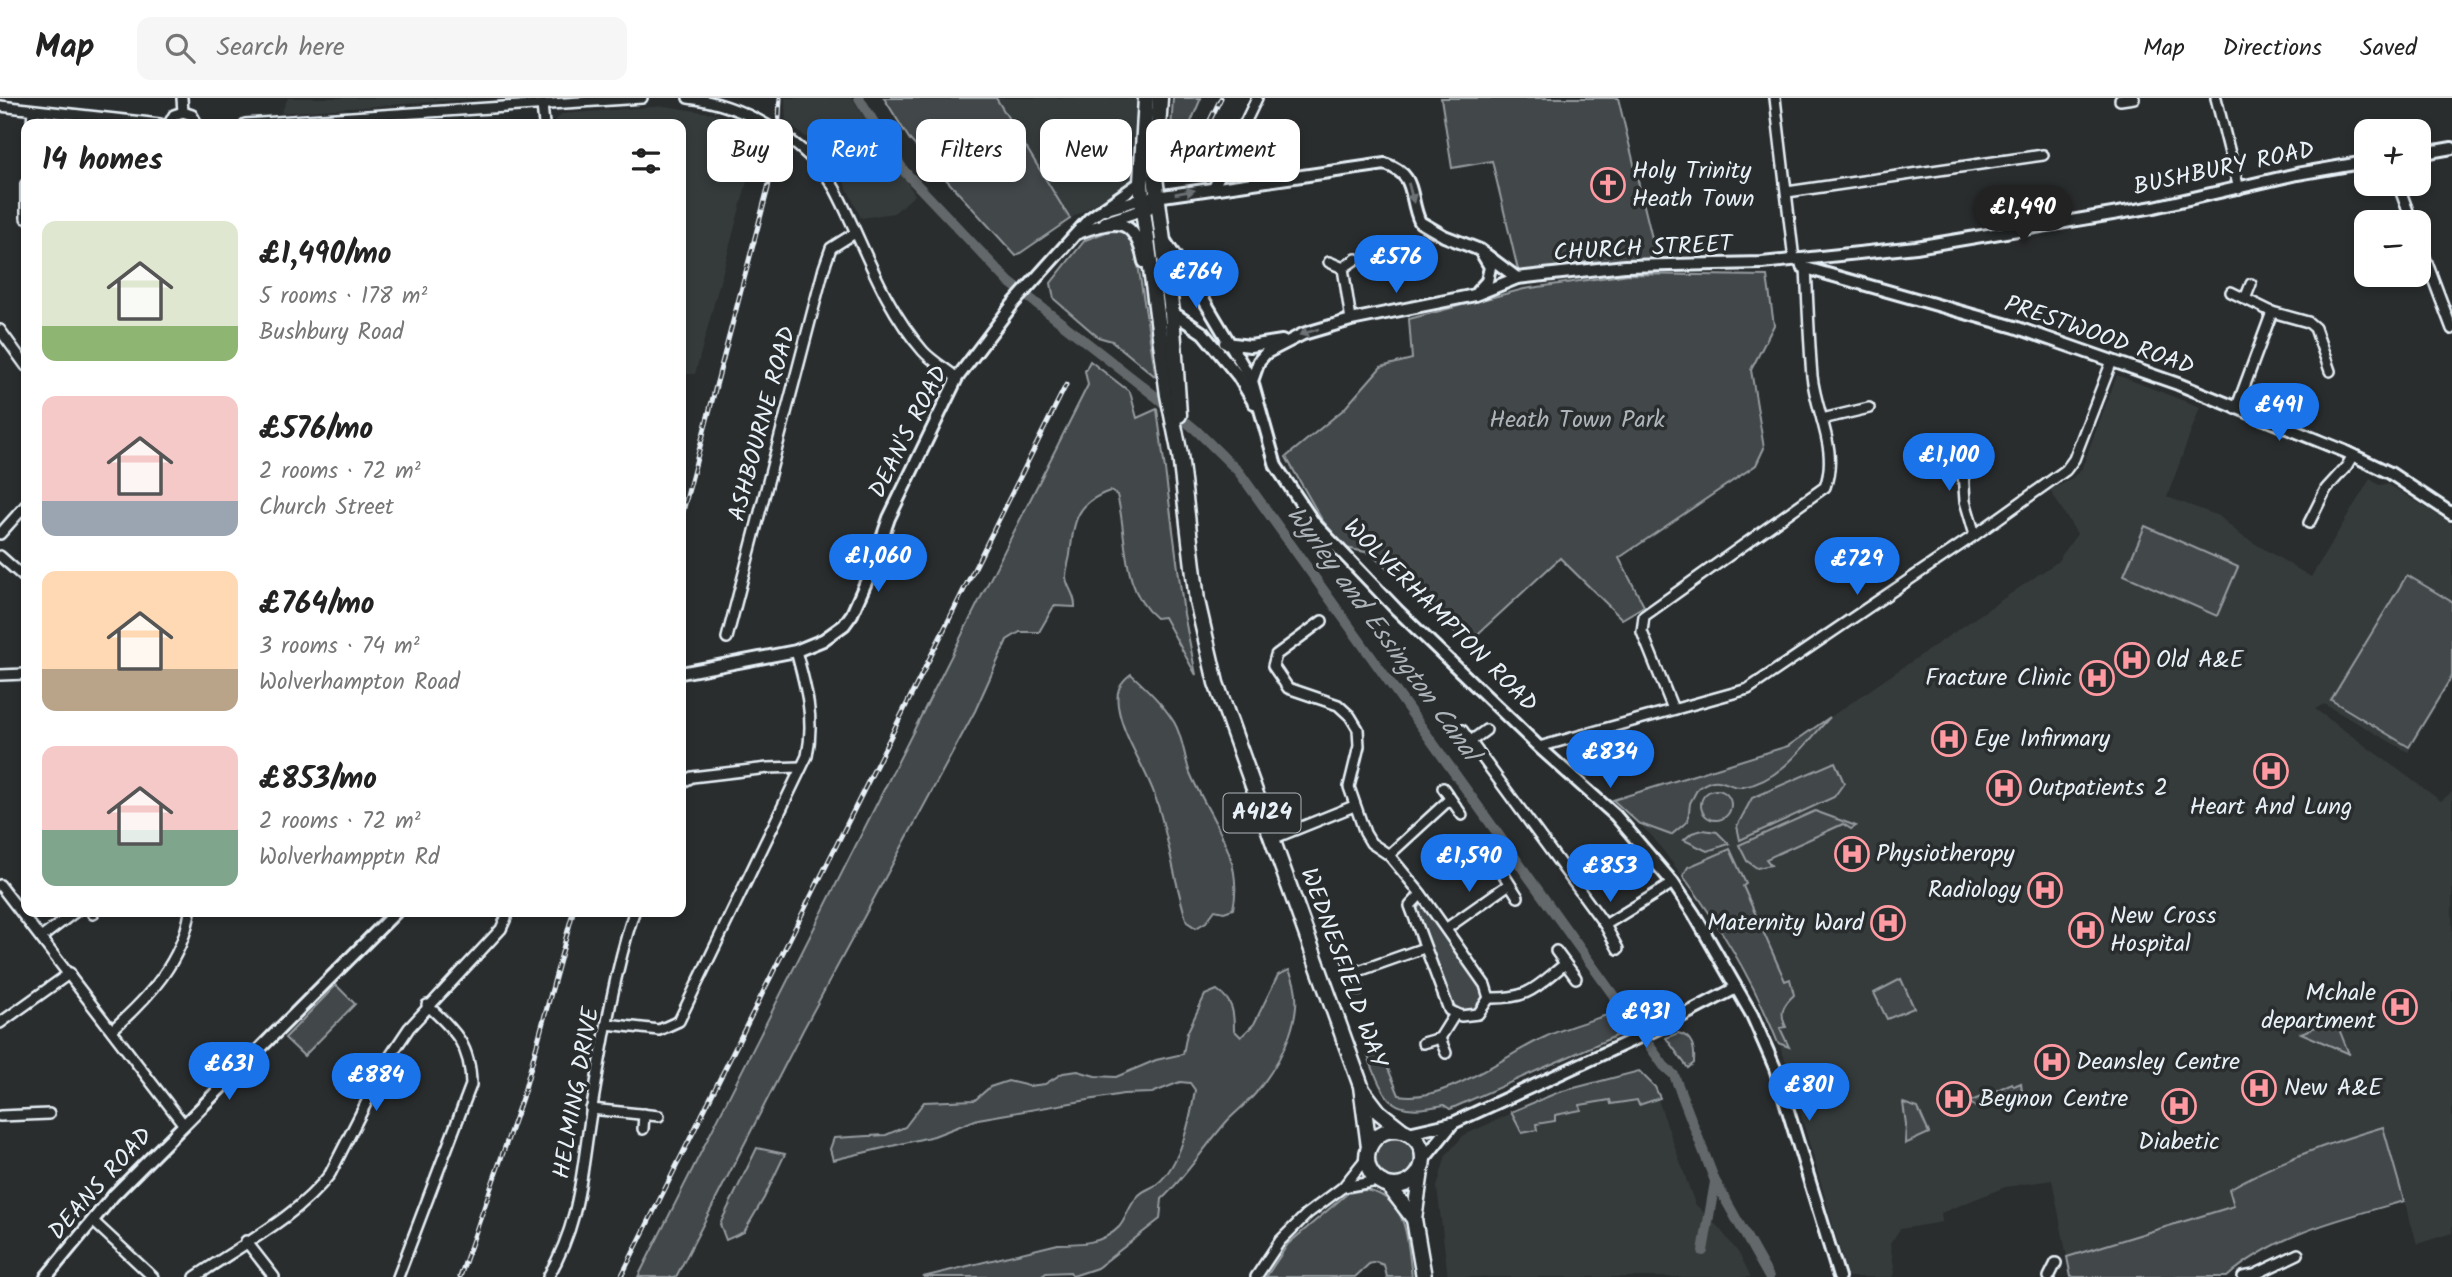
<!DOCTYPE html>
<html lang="en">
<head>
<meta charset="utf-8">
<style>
	body { margin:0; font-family:Kalam,sans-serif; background:#f6f6f6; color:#222; height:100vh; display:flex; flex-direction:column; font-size:26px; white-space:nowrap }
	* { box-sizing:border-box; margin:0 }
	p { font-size:23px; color:#767676 }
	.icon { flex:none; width:38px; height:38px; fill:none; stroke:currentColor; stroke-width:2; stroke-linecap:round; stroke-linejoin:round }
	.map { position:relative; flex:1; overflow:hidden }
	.sheet { position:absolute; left:21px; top:21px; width:665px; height:798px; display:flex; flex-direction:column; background:#fff; border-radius:14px; box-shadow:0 4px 10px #0003 }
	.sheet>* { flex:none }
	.banner { position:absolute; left:707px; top:21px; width:665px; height:63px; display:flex; gap:14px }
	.tools { position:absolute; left:2354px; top:21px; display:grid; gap:14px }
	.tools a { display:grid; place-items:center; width:77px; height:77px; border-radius:14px; background:#fff; box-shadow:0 4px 10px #0003; font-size:35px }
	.price { position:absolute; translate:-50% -60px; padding:0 16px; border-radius:24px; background:#1a73e8; color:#fff; font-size:23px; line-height:46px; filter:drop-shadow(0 2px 4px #0008) }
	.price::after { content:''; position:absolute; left:50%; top:42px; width:21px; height:16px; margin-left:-10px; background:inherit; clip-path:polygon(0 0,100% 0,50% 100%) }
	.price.on { background:#222; color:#fff }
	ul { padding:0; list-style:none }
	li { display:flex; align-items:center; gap:21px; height:175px; padding:0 21px }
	li span { display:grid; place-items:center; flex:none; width:196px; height:140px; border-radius:14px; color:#555 }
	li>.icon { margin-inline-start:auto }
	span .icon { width:84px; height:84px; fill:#fffc; stroke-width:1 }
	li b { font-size:30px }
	h2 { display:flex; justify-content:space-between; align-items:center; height:84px; padding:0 21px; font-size:30px }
	.tag { padding:0 24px; border-radius:14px; background:#fff; box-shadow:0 4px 10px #0003; font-size:24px; line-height:63px }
	.tag.on { background:#1a73e8; color:#fff }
	header { display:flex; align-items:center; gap:42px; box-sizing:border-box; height:98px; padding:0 35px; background:#fff; border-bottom:2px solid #e0e0e0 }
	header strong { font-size:33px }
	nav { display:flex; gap:38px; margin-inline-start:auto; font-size:24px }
	.search { width:490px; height:63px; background:#f6f6f6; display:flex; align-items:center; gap:18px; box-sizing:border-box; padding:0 24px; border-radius:14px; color:#767676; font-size:26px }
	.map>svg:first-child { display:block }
	.built { fill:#363a3b }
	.green { fill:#424648; stroke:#959ca0; stroke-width:2 }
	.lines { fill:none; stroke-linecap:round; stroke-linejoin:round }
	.canal { stroke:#63686b; stroke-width:10 }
	.minor-casing { stroke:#e8f1f8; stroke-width:14 }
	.tertiary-casing { stroke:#e8f1f8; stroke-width:16 }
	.primary-casing { stroke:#e8f1f8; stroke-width:19 }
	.minor { stroke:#2a2d2e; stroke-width:9 }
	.tertiary { stroke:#2a2d2e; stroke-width:10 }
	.primary { stroke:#2a2d2e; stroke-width:14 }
	.rail-casing { stroke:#e8f1f8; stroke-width:5 }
	.rail { stroke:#2a2d2e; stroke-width:2.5; stroke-dasharray:8; stroke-linecap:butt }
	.oneway { fill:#6c7275 }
	.labels { text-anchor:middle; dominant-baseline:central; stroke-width:7; stroke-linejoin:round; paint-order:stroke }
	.shield { fill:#2a2d2e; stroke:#afb6bb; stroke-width:2 }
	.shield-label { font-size:23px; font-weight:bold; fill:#e8f1f8 }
	.street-label { font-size:24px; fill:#e8f1f8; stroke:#2a2d2e }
	.poi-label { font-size:24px; fill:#e8f1f8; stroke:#2a2d2e; text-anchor:start }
	.park-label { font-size:24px; fill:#aeb5ba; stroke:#2a2d2e }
	.water-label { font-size:26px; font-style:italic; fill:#acb3b9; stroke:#2a2d2e }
</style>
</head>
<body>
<header>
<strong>Map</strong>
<div class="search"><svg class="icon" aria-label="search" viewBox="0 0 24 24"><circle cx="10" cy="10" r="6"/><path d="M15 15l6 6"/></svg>Search here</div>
<nav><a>Map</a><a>Directions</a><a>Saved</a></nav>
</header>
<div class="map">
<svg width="2452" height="1179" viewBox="0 0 2452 1179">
	<rect width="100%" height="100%" fill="#2a2d2e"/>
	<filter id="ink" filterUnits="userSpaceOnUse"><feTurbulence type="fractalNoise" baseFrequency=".0143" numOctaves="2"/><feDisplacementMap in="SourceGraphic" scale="14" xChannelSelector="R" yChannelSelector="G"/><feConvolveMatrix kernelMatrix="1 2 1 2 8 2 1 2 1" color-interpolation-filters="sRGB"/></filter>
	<g filter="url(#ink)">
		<g class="built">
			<polygon points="288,0 485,0 281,15"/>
			<polygon points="785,0 852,0 915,97 894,115 861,120 844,84 813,44 786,25"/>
			<polygon points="996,0 1137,0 1133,83 1070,121"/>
			<polygon points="665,8 728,18 756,30 751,69 695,276 681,276 681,26 553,26 561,16"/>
			<polygon points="2117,277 2200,309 2167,399 2219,418 2242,438 2311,479 2370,381 2379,387 2388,386 2452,426 2452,581 2408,654 2324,606 2315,611 2441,703 2452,694 2452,1135 2417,1146 2383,1029 2313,1051 2248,1080 2235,1108 2067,1159 2052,1082 2005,1089 1941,1115 1942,1124 1900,1131 1890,1146 1895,1175 1892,1179 1848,1179 1784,958 1761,901 1708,812 1652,738 1613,702 1788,648 2057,464 2077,436 2050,392 2070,382 2081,372"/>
			<polygon points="1637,974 1655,993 1695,1106 1720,1131 1740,1157 1751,1179 1448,1179 1437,1089 1446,1057 1464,1037 1559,994"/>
		</g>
		<g class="green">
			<polygon points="884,0 996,0 1070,121 1016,158 910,42"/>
			<polygon points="1173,0 1201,0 1173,67 1169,66"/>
			<polygon points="1441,0 1618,0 1657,161 1586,164 1519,176 1492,63 1452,70"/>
			<polygon points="1109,133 1128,134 1134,141 1156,279 1112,243 1098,239 1054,201 1051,185 1085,142"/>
			<polygon points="1629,176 1767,178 1774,227 1751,272 1764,350 1756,367 1619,460 1644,508 1622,521 1560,460 1467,546 1370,455 1346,450 1322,422 1286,359 1344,311 1381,269 1412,261 1409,221 1524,191"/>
			<path d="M1090,263L1130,294L1137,320L1157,311L1184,516L1196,577L1164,519L1156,520C1120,491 1128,438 1117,397L1110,393C1075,405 1074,424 1070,457C1069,464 1066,471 1066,479C1067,490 1076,497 1075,509L1054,508L1039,534H1020L1007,542L975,613L803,932L676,1179H638L1088,287L1085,273Z"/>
			<polygon points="2145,428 2238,469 2217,518 2124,477"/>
			<polygon points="2407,477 2452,504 2452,578 2409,649 2331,602"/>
			<path d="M1131,576C1147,591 1162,605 1174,624C1183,639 1184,659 1190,675C1208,718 1245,759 1233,811L1224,814L1215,812L1206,824L1196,830L1187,824C1174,783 1169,739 1155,698C1145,668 1123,640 1118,608C1116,593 1119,585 1131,576Z"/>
			<path d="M1830,619C1806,645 1781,683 1743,689C1725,691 1722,673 1698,690L1690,705L1688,723L1671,737L1638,725L1613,702L1788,648Z"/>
			<polygon points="1835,664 1844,685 1834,699 1740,742 1737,728 1752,700"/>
			<circle cx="1716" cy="707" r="15"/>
			<polygon points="1815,713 1856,728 1851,731 1843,726 1766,761 1771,767 1757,770 1747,763 1739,747"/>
			<polygon points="1703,732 1717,734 1729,746 1707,753 1684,742 1692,735"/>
			<path d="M1730,751L1746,786L1743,788L1785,883L1790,881L1794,897C1783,907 1779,914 1786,929L1780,930L1789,949L1778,945C1754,884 1722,830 1683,778L1688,769Z"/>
			<path d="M1420,807L1424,808L1483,894C1482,906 1478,911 1465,914L1453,907L1416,813Z"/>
			<path d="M1289,872C1310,912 1281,964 1255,996C1247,1005 1237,1013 1228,1022C1205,1048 1187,1077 1162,1101L1160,1121L1097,1170L1073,1178L1070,1174L1046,1175L1041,1179H923L1058,1146C1079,1146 1103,1146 1119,1129C1127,1120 1129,1106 1139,1097C1144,1092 1152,1090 1157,1086C1180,1068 1191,1020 1195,992L1190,985L1180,984L1152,995L1123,996L978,1021L934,1038L833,1062L830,1051L834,1040L886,1037L905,1029L924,1004L975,1002L990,989L1008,983L1029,988L1045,986L1063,975L1078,973L1095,978L1116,979L1156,962L1183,956L1187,935L1205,897L1217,892C1233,903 1234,914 1234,932L1241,939L1254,926L1278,877Z"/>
			<polygon points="1901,881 1914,910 1887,921 1874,895"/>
			<polygon points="336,887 355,906 304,958 285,940"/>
			<path d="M1617,914L1627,933L1450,1011L1444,1007C1391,1018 1386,1005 1368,958L1382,956L1399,997C1444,1006 1505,957 1545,939C1568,928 1593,922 1617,914Z"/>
			<polygon points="2335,921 2349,956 2350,956 2301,935"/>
			<path d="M1678,935C1693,938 1695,951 1694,965L1688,970L1666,940Z"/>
			<polygon points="1639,973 1655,989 1660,1000 1639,1007 1637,1002 1611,1006 1610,1002 1580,1007 1581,1012 1555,1017 1555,1023 1536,1026 1537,1032 1522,1035 1511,1014 1559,994"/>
			<polygon points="2012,985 2014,988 2021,985 2022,995 1994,1007 1977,1010 1969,1004 1988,996 1990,999 1998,995 1997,992"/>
			<polygon points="1903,1005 1918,1010 1929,1035 1905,1046 1906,1026"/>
			<path d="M2383,1029L2404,1103C2344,1120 2275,1136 2227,1179H2071L2067,1159L2234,1108L2229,1091C2278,1063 2329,1045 2383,1029Z"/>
			<circle cx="1394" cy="1060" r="21"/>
			<polygon points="757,1050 785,1056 764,1100 744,1134 726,1142 720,1126"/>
			<path d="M1365,1092C1409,1099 1407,1143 1412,1179H1387L1384,1167L1376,1164L1369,1166L1355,1179H1266L1288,1146L1348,1095Z"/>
		</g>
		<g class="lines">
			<g class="canal">
				<polyline points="859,0 904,73 1009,184 1155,298 1196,332 1239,374 1664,968 1674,977 1715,1083 1769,1179"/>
				<polyline points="1703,1153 1715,1084"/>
			</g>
			<g class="minor-casing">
				<g id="minor">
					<polyline points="182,0 183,14"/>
					<path d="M688,0C743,6 807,43 835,91C864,146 881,205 923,253C932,263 946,271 957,280"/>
					<polyline points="1775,0 1794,162"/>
					<polyline points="2216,0 2239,91"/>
					<polyline points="2120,2 2134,0"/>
					<polyline points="542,7 544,26"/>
					<polyline points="0,8 160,26"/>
					<polyline points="32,26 33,12"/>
					<polyline points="169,26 174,17 183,14 192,17 197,26"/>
					<polyline points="245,26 642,0"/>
					<polyline points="26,86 26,120"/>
					<polyline points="2398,86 2412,124"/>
					<polyline points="1214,89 1257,0"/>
					<polyline points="1787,94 2043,57"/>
					<polyline points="2418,141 2452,231"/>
					<polyline points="1329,164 1343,170 1356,161"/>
					<polyline points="1343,170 1351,222"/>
					<polyline points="2231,194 2272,214 2308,224 2315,230 2330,273"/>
					<polyline points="2245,201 2251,186"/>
					<polyline points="0,232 26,268"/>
					<polyline points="2236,311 2272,214"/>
					<polyline points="1822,321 1869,310"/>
					<polyline points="1947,344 1981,345"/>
					<polyline points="1961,346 1965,403 1975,437"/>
					<polyline points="2309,425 2326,391 2346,369 2353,357"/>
					<polyline points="0,436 26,407"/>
					<polyline points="0,458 26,481"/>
					<polyline points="1322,523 1276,557 1273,568 1288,590 1338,607 1350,618 1358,631 1359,648 1349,689 1365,735 1371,745 1389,757 1421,796 1485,887 1489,900 1478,916 1461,918 1449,912 1410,808 1421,796"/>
					<polyline points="727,540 824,170 831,150 855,135"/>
					<polyline points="0,577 26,576"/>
					<path d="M1673,611L1642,534L1644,518L1825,389C1839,351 1816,316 1812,278C1809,242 1808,206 1806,170"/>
					<polyline points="1462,632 1605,827"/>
					<polyline points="1471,643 1486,632"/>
					<polyline points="1539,649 1748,591 1975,437 2066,372 2074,361 2112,263"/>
					<polyline points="681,685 692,679 768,670 801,669"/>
					<polyline points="1443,690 1462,717"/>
					<polyline points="1272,741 1354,708"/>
					<polyline points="1389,757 1450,701"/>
					<polyline points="1502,774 1518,799"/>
					<polyline points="0,787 184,1027"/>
					<polyline points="92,814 93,816"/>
					<polyline points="1447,830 1508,787"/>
					<polyline points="42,839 75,814"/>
					<polyline points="1618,851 1605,827 1673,785"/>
					<polyline points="1556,853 1576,880"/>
					<polyline points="1347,860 1359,892"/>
					<polyline points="1353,875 1424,850"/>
					<path d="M1489,900C1529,901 1535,890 1565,866"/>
					<polyline points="0,925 70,875"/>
					<path d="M607,926L659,932L679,923L807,658C815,621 806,589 796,553"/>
					<path d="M112,932C148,900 182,864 190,814"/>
					<polyline points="1440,940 1455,916"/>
					<polyline points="1423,945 1440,940 1446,955"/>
					<polyline points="591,1011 659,1018"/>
					<polyline points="0,1018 49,1016"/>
					<polyline points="643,1031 644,1016"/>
					<polyline points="1343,1089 1378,1083"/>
					<polyline points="94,1124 153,1179"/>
					<polyline points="246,1143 274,1179"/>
					<path d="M195,1179C241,1147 296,1120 330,1076L389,960L409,930L501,831L506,820V814"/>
					<path d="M398,1179L471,987C471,948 455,932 427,907"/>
					<path d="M548,1179C582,1121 581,1072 592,1009C603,944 614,876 634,814"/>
					<polyline points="1256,1179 1280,1143 1307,1116 1343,1089 1367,1059"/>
					<polyline points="2049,1179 2056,1165"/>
					<polyline points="2243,1179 2254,1177 2298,1156"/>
				</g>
			</g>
			<g class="tertiary-casing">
				<g id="tertiary">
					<polyline points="2418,56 2452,50"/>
					<polyline points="1105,109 1141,84"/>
					<polyline points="1105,124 1149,110 1157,99"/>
					<path d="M1078,135C1117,120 1135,119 1144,164"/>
					<polyline points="1163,140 1201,197 1252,283 1276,368 1314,425 1397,512 1539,649 1615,717 1673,785 1694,816 1752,917 1775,970 1839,1179"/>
					<polyline points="1801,161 1802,168 1806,170 2015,229 2178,286 2344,353 2390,375 2452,416"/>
					<polyline points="1477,194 1487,183 1490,169 1481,154"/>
					<polyline points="1169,212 1203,235 1238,278 1254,305"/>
					<polyline points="1225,245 1250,248 1282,243"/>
					<polyline points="1252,283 1259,263 1266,255 1303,236 1351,222 1475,197 1517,180 1625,168 1762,165 1916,149 2154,109 2297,76 2366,64"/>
					<path d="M681,575L796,553L823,542L844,527L852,516L870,475L889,420L957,280L1013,206L1089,121L1100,113L1142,101L1385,66C1418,77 1408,98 1420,124L1444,138L1480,152L1517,180"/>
					<polyline points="1409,1035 1453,1025 1659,930 1736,890"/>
					<polyline points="1424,1061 1453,1025"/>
					<polyline points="46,1179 113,1098 396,814"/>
				</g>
			</g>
			<g class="primary-casing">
				<g id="primary">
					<polyline points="1146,0 1141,84 1143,112 1168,297 1180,357 1197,503 1216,585 1361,988 1369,1049"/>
					<polyline points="1160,0 1155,79 1172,215 1179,317"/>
					<polyline points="1363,993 1379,1014 1403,1033"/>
					<circle cx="1395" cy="1060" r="28"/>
					<polyline points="1421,1073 1414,1121 1424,1179"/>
					<polyline points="1389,1088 1414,1121"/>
				</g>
			</g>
			<use href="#minor" class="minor"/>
			<use href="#tertiary" class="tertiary"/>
			<use href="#primary" class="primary"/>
			<g class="rail-casing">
				<g id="rail">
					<polyline points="1182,79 1221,0"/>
					<polyline points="681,421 768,90 778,38 780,0"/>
					<polyline points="460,1179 524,994 573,814"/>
					<polyline points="621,1179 1066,287"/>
				</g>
			</g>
			<use href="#rail" class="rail"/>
		</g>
		<defs><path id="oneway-solid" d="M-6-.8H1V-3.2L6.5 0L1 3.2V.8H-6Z" transform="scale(1.75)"/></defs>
		<g class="oneway">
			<use href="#oneway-solid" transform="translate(1185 94) rotate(-10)"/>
			<use href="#oneway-solid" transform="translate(1411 95) rotate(75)"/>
			<use href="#oneway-solid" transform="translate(1309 234) rotate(163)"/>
		</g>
	</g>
	<defs>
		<g id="church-ring" transform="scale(1.75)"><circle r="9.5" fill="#2a2d2e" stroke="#ff9aa2" stroke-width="1.5"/><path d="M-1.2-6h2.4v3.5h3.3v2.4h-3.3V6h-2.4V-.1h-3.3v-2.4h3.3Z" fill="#ff9aa2"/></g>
		<g id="hospital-ring" transform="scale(1.75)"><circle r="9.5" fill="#2a2d2e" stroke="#ff9aa2" stroke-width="1.5"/><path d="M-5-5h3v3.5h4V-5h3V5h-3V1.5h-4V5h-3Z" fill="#ff9aa2"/></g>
	</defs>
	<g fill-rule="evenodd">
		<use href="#church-ring" x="1608" y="87"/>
		<use href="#hospital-ring" x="2132" y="562"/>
		<use href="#hospital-ring" x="2097" y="580"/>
		<use href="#hospital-ring" x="1949" y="641"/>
		<use href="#hospital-ring" x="2271" y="673"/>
		<use href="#hospital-ring" x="2004" y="690"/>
		<use href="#hospital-ring" x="1852" y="756"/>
		<use href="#hospital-ring" x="2045" y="792"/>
		<use href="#hospital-ring" x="1888" y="825"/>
		<use href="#hospital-ring" x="2086" y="832"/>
		<use href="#hospital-ring" x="2400" y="909"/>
		<use href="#hospital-ring" x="2052" y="964"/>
		<use href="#hospital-ring" x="2259" y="990"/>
		<use href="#hospital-ring" x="1954" y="1001"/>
		<use href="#hospital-ring" x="2179" y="1008"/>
	</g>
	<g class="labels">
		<rect class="shield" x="1223.5" y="695.5" width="77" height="39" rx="5"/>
		<g class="shield-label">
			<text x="1262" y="715">A4124</text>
		</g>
		<g class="street-label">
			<text transform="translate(2224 71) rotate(-12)">BUSHBURY ROAD</text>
			<text transform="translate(1643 151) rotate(-3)">CHURCH STREET</text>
			<text transform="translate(2099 238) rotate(19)">PRESTWOOD ROAD</text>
			<text transform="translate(763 326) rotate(-75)">ASHBOURNE ROAD</text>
			<text transform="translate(909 334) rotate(-63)">DEAN'S ROAD</text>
			<text transform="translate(1440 518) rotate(45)">WOLVERHAMPTON ROAD</text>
			<text transform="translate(1343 870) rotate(70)">WEDNESFIELD WAY</text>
			<text transform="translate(577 995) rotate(-80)">HELMING DRIVE</text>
			<text transform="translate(101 1086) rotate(-48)">DEANS ROAD</text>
		</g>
		<g class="poi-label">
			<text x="1632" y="73">Holy Trinity<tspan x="1632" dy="28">Heath Town</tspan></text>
			<text x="2156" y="562">Old A&amp;E</text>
			<text x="2072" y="580" text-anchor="end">Fracture Clinic</text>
			<text x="1974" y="641">Eye Infirmary</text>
			<text x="2028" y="690">Outpatients 2</text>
			<text x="2271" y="709" text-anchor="middle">Heart And Lung</text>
			<text x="1876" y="756">Physiotheropy</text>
			<text x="2021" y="792" text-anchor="end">Radiology</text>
			<text x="2110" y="818">New Cross<tspan x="2110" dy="28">Hospital</tspan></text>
			<text x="1864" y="825" text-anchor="end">Maternity Ward</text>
			<text x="2376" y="895" text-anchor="end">Mchale<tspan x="2376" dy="28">department</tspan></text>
			<text x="2076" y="964">Deansley Centre</text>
			<text x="2284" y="990">New A&amp;E</text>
			<text x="1979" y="1001">Beynon Centre</text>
			<text x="2179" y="1044" text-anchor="middle">Diabetic</text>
		</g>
		<g class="park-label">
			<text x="1577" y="322">Heath Town Park</text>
		</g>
		<g class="water-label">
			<text transform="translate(1382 536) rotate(54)">Wyrley and Essington Canal</text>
		</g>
	</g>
</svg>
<div class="tools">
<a>+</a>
<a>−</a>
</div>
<b class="price on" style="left:2023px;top:147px">£1,490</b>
<b class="price" style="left:1396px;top:197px">£576</b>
<b class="price" style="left:1196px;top:212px">£764</b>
<b class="price" style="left:2279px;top:345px">£491</b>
<b class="price" style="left:1949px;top:395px">£1,100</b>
<b class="price" style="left:878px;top:496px">£1,060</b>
<b class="price" style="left:1857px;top:499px">£729</b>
<b class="price" style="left:1610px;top:692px">£834</b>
<b class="price" style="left:1469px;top:796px">£1,590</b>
<b class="price" style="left:1610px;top:806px">£853</b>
<b class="price" style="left:1646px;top:952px">£931</b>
<b class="price" style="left:229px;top:1004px">£631</b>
<b class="price" style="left:376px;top:1015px">£884</b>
<b class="price" style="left:1809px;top:1025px">£801</b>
<div class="banner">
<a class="tag">Buy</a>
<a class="tag on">Rent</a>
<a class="tag">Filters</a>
<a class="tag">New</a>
<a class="tag">Apartment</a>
</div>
<section class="sheet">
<h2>14 homes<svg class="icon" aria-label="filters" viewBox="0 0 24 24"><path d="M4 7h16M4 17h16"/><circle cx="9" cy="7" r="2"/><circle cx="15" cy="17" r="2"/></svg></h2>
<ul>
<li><span style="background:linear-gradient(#dfe7d0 75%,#8fb573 0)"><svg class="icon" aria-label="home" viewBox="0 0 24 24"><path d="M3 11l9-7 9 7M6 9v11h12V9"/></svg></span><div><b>£1,490/mo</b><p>5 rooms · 178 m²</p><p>Bushbury Road</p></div></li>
<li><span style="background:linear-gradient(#f6c9c9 75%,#9aa5b1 0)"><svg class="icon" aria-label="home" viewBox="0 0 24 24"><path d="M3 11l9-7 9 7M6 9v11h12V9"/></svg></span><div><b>£576/mo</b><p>2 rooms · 72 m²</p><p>Church Street</p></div></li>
<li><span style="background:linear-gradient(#ffd9b3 70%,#b9a48a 0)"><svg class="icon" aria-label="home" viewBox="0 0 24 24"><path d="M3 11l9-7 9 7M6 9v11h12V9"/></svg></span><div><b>£764/mo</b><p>3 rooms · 74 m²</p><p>Wolverhampton Road</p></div></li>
<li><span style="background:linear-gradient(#f6c9c9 60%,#7fa58c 0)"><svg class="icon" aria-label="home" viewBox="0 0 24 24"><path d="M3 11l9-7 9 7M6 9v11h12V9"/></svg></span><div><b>£853/mo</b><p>2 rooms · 72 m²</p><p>Wolverhampptn Rd</p></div></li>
</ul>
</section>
</div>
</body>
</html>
